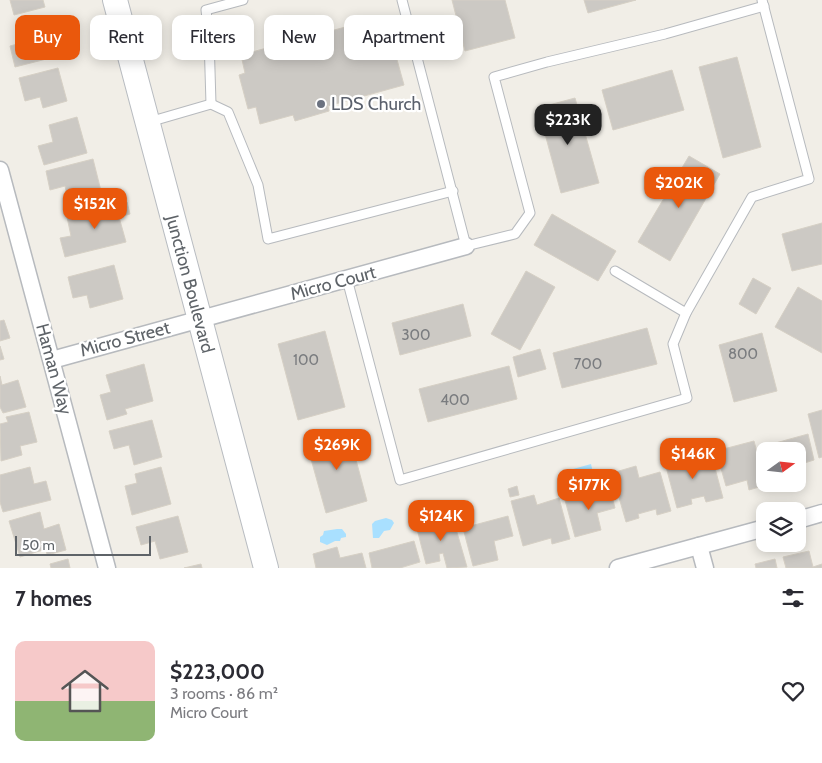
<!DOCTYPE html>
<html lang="en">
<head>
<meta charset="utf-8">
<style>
	body { margin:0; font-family:Cabin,sans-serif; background:#f2f2f3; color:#2b2b33; height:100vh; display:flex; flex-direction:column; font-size:19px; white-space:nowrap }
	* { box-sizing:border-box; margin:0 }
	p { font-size:16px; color:#7c7c81 }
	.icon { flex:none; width:28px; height:28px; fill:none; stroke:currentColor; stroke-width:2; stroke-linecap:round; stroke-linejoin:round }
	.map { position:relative; height:568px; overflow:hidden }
	.side { display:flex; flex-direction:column; background:#fff; flex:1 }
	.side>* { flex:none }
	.banner { position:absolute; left:15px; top:15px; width:500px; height:45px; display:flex; gap:10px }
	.needle { width:32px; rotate:75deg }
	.buttons { position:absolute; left:756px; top:442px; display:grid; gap:10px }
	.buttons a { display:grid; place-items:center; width:50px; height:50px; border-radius:10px; background:#fff; box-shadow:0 2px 12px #0003; font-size:25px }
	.scale { position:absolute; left:15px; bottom:12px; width:136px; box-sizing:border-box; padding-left:5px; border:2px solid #5e6368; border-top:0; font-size:14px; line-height:18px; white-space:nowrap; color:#5e6368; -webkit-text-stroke:4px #fff; paint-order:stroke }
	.price { position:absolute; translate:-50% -42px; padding:0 11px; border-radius:10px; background:#ea580c; color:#fff; font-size:16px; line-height:32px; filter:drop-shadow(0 1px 2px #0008) }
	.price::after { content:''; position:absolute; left:50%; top:30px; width:15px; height:11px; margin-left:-8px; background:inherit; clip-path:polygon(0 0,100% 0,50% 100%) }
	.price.on { background:#222; color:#fff }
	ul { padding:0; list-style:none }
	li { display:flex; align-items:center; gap:15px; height:125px; padding:0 15px }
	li+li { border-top:1px solid #e1e1e2 }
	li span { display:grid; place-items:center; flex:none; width:140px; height:100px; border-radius:10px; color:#555 }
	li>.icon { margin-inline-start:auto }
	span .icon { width:60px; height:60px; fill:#fffc; stroke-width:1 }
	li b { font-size:21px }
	h2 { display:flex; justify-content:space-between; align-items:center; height:60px; padding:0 15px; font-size:21px }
	.chip { padding:0 18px; border-radius:10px; background:#fff; box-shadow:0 2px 12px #0003; font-size:18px; line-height:45px }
	.chip.on { background:#ea580c; color:#fff }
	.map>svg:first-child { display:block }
	.water { fill:#a9e0ff }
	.building { fill:#ccc9c4; stroke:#d6d0c5 }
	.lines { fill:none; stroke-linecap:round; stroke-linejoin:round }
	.service-casing { stroke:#b7babe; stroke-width:11 }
	.minor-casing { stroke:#b7babe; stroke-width:19 }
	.secondary-casing { stroke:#b8bcc1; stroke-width:26 }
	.service { stroke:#fff; stroke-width:9 }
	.minor { stroke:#fff; stroke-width:16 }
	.secondary { stroke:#fff; stroke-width:24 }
	.worship-dot { fill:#6b7280; stroke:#fff; stroke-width:2 }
	.labels { text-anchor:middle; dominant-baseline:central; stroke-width:4.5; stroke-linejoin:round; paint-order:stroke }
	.number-label { font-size:15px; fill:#7a7c7f }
	.worship-label { font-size:18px; fill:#5b616d; stroke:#fff; text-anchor:start }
	.street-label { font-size:18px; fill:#5e6368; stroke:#fff }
</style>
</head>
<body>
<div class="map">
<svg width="822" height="568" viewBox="0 0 822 568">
	<rect width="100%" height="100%" fill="#f1eee7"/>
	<g class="water">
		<polygon points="591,464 594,477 570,483 565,479 566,471"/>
		<polygon points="386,518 392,520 394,523 390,530 384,531 379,538 373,538 372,524 375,521"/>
		<polygon points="337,529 342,529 346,534 346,537 341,538 340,541 335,541 327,545 320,542 320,537 323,535 324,531"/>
	</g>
	<g class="building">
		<polygon points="10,0 43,0 45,7 14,15"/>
		<polygon points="452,0 505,0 515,38 465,51"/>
		<polygon points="584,0 636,0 588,13"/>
		<polygon points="385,16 404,85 328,106 329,111 295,121 293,115 260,124 256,107 248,109 239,75 245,73 241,55 274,46 273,41 307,31 309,37"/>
		<polygon points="53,21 62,55 15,67 10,46 21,43 17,30"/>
		<polygon points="737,57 761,147 723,158 699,67"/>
		<polygon points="58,68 67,101 43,108 40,97 25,101 19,78"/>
		<polygon points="672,70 684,110 613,130 602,90"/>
		<polygon points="575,98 599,183 561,193 538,108"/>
		<polygon points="77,117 87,153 44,165 38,146 53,142 49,125"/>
		<polygon points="689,156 720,174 670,261 638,242"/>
		<polygon points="93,159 102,195 69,204 65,186 50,190 46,171"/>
		<polygon points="127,202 130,214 119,217 126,242 65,257 60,238 71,236 67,217"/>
		<polygon points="552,214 616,251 598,281 534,245"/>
		<polygon points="822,223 822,264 792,271 782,234"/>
		<polygon points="114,265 123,299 90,308 87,295 73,298 68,277"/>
		<polygon points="526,271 555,287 520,350 491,334"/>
		<polygon points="753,278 771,288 756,314 739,304"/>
		<polygon points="798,287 822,301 822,353 775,327"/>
		<polygon points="463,304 471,336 400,355 392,323"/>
		<polygon points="4,320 10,338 0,341 0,321"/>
		<polygon points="647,328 657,364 562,388 553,353"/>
		<polygon points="325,331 345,407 298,420 278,344"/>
		<polygon points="762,333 777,391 734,402 719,345"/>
		<polygon points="0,346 4,359 0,360"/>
		<polygon points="540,349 546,369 518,377 513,357"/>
		<polygon points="144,364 153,401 125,409 127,414 107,420 100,395 111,392 106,375"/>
		<polygon points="509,366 517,399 428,422 419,389"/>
		<polygon points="0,376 2,385 18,380 26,407 3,413 0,407"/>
		<polygon points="822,410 822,457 819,458 808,414"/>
		<polygon points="29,412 37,442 20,446 22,455 1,461 0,424 8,422 6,417"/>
		<polygon points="152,420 162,457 134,465 129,445 114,449 109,431"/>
		<polygon points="348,430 367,501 326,513 306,441"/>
		<polygon points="808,434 814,460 798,465 798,451 765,451 765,460 761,447"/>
		<polygon points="754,441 766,485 749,490 747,480 726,486 716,451"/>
		<polygon points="687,453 690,463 712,457 723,498 706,502 704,496 691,499 692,504 677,508 664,459"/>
		<polygon points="636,466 639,478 660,472 671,511 657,515 656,509 638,514 639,518 626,522 612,473"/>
		<polygon points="30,467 34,484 46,481 51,500 3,512 0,502 0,475"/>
		<polygon points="161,467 171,504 132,515 125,486 137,483 135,474"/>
		<polygon points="517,486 519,495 510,497 508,489"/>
		<polygon points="610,488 615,508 597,513 601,530 575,537 565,500"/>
		<polygon points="534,495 537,505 559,498 570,539 552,544 551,538 523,546 511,501"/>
		<polygon points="40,512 44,529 59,524 66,550 47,555 46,549 20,557 9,521"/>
		<polygon points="452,515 467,567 447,568 443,553 439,554 440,561 426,564 416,525"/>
		<polygon points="178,516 188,552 160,559 155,541 141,545 136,527"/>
		<polygon points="508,516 513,536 494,541 498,560 473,566 463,528"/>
		<polygon points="414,541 420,562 400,568 372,568 369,553"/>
		<polygon points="337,547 340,558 362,553 366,568 316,568 313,554"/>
		<polygon points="809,551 813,567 822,564 822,568 786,568 783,557"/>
		<polygon points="68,559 70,568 51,568 50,564"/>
		<polygon points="775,559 777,568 756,568 755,564"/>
		<polygon points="201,564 202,568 184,568"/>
	</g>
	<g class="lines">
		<g class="service-casing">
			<g id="service">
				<polyline points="402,0 466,246 515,234 530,213 494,77 547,62 665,34 764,6"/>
				<polyline points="211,104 209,37 206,10 243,0"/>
				<polyline points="149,122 211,104 228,112 258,185 268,239 453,191"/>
				<polyline points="615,271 686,313"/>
				<polyline points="347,279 400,480 687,398 673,344 686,313 752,197 809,179 762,0"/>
			</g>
		</g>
		<g class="minor-casing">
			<g id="minor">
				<polyline points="0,170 107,568"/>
				<polyline points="52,360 466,246"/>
				<polyline points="798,520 822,513"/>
				<polyline points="699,546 705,568"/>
				<polyline points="618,568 765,528"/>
			</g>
		</g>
		<g class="secondary-casing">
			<polyline id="secondary" points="115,0 266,568"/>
		</g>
		<use href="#service" class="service"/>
		<use href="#minor" class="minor"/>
		<use href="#secondary" class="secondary"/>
	</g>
	<circle class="worship-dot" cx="321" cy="104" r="5"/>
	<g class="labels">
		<g class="number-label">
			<text x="416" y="335">300</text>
			<text x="743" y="354">800</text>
			<text x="306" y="360">100</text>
			<text x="588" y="364">700</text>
			<text x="455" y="400">400</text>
		</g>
		<g class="worship-label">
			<text x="331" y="104">LDS Church</text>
		</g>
		<g class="street-label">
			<text transform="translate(333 283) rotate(-15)">Micro Court</text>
			<text transform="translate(190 284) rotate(75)">Junction Boulevard</text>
			<text transform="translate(125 339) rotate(-15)">Micro Street</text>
			<text transform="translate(54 369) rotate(75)">Haman Way</text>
		</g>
	</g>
</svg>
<div class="buttons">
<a><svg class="needle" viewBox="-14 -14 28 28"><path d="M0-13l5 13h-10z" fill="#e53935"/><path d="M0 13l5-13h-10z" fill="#7c7c81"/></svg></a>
<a><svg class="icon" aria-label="layers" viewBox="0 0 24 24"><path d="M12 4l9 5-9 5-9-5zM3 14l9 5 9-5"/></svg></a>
</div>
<div class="scale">50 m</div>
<b class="price on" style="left:568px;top:146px">$223K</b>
<b class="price" style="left:679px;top:209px">$202K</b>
<b class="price" style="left:95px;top:230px">$152K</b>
<b class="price" style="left:337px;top:471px">$269K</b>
<b class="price" style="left:693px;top:480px">$146K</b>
<b class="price" style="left:589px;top:511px">$177K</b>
<b class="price" style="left:441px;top:542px">$124K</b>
<div class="banner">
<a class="chip on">Buy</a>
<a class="chip">Rent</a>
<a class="chip">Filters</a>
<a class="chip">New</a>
<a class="chip">Apartment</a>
</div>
</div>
<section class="side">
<h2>7 homes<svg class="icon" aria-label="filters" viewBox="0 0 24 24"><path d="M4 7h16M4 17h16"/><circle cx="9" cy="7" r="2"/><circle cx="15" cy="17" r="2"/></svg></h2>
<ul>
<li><span style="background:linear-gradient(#f6c9c9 60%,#8fb573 0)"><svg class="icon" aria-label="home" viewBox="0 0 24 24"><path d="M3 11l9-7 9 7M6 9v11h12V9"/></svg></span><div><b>$223,000</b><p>3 rooms · 86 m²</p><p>Micro Court</p></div><svg class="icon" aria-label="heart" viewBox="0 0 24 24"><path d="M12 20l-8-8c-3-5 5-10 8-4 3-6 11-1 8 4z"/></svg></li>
</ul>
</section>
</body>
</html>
